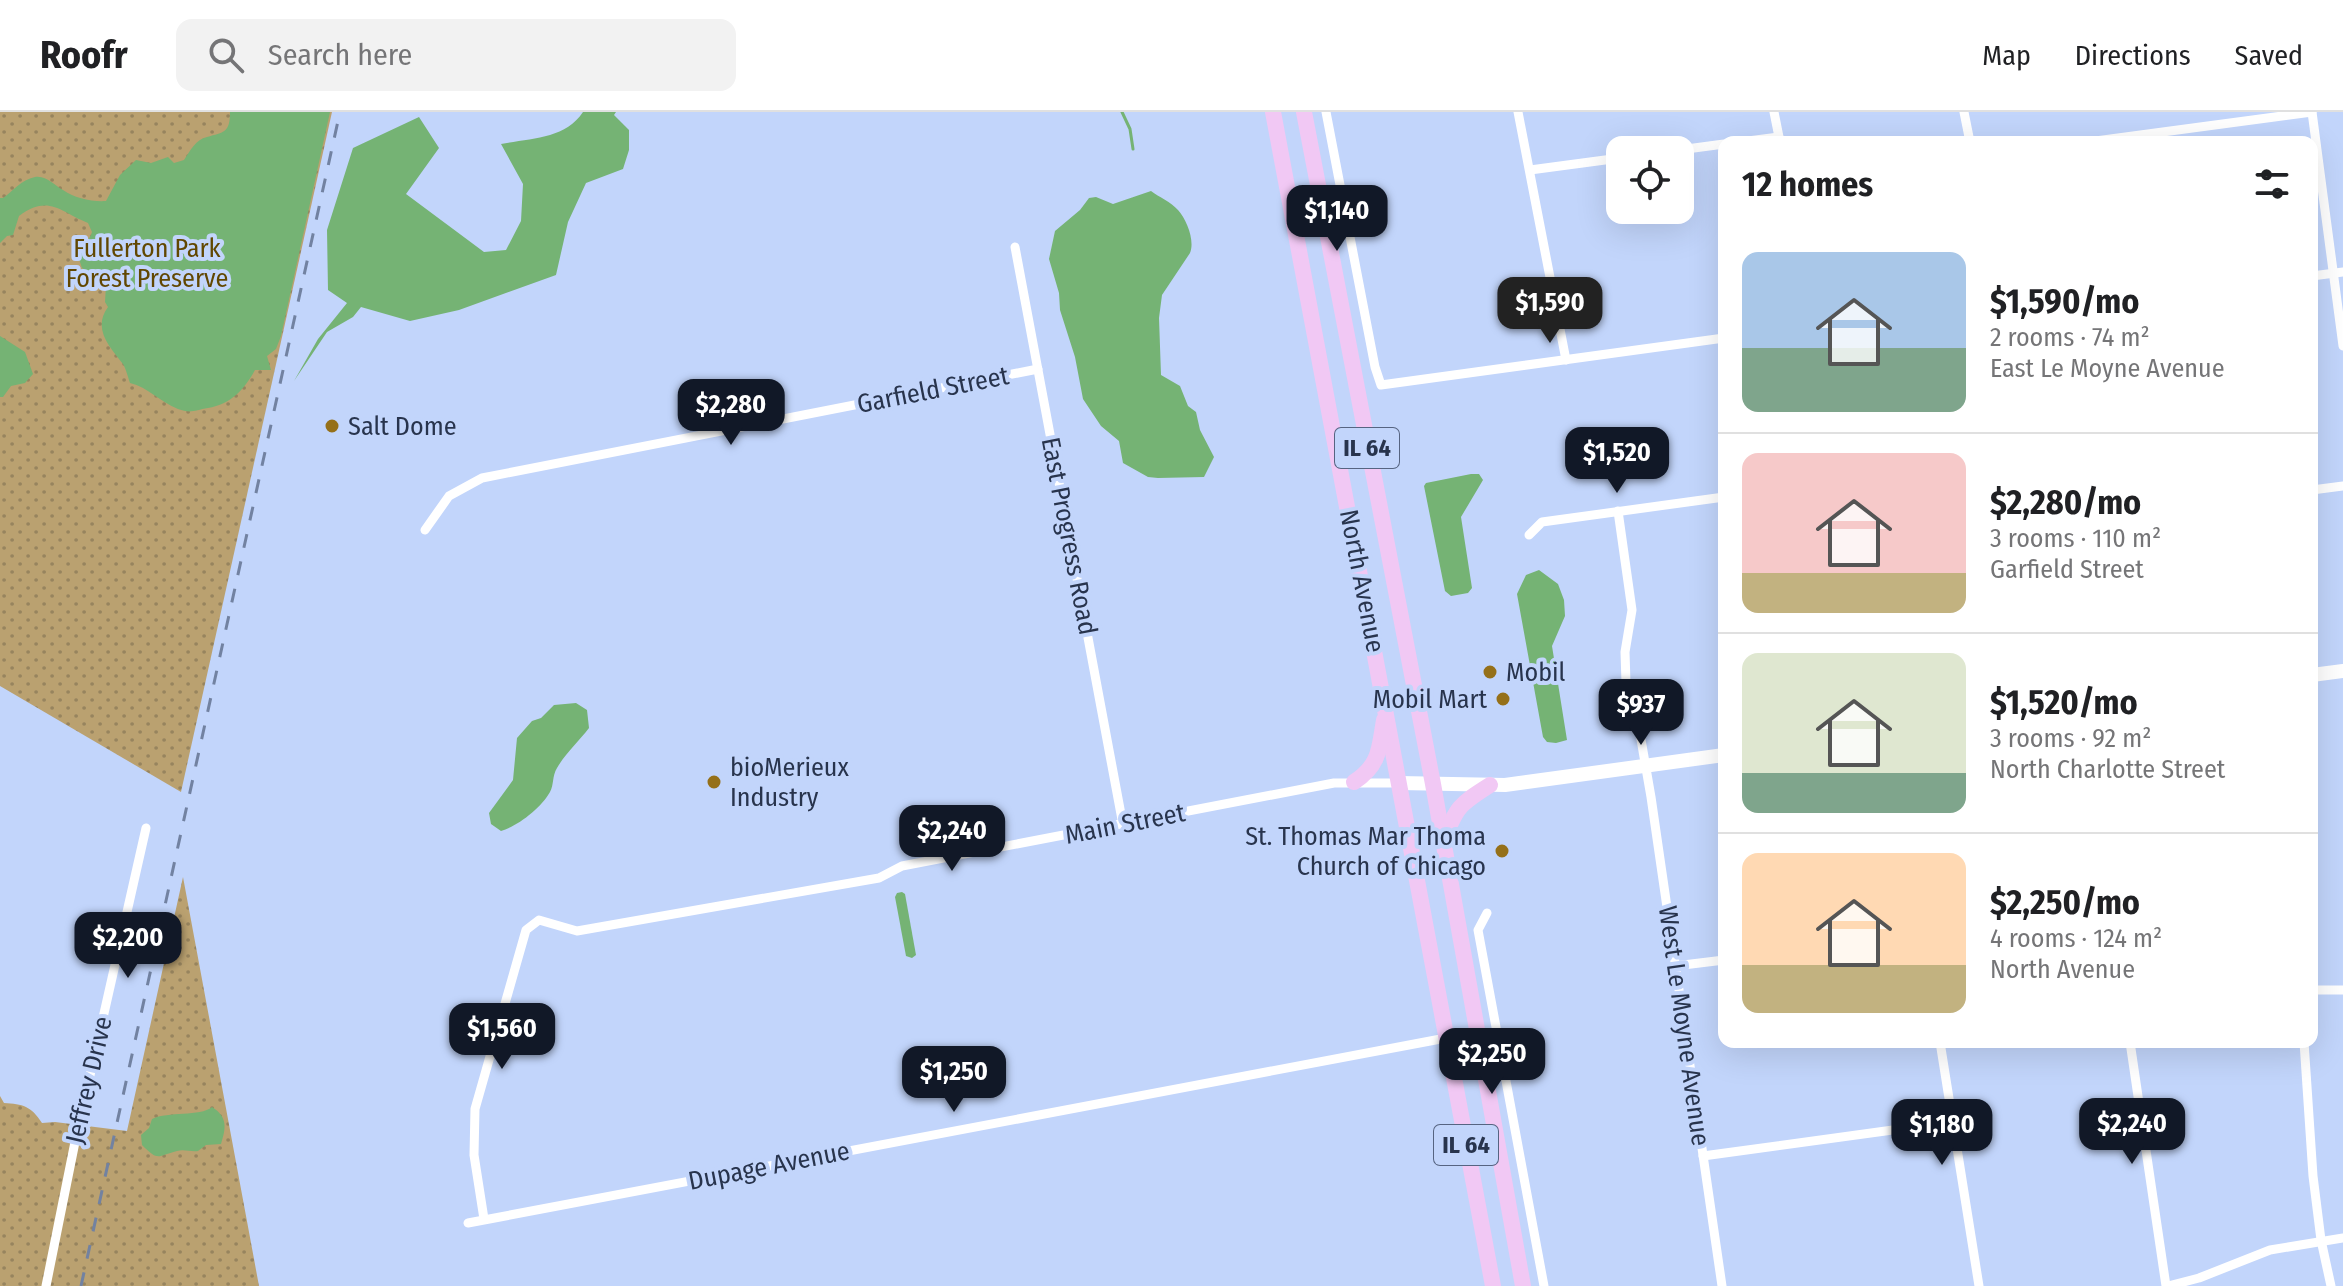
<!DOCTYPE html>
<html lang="en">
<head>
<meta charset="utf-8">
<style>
	body { margin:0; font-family:"Fira Sans Condensed",sans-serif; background:#f2f2f2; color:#202124; height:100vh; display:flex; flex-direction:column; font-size:30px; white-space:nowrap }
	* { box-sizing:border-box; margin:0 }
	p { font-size:26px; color:#757577 }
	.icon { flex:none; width:44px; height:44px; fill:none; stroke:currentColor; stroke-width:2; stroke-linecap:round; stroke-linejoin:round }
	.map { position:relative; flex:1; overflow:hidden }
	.drawer { position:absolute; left:1718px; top:24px; width:600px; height:912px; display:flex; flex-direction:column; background:#fff; border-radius:16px; box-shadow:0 8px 32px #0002 }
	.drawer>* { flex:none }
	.tools { position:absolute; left:1606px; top:24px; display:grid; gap:16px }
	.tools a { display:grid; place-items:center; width:88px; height:88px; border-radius:16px; background:#fff; box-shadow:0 8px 32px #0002; font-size:40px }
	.price { position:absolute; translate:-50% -68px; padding:0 18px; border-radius:16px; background:#111827; color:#fff; font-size:26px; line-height:52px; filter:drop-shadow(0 2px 4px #0008) }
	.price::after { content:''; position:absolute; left:50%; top:48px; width:24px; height:18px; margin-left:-12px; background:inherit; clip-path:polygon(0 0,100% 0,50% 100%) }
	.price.on { background:#222; color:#fff }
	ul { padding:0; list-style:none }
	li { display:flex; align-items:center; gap:24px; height:200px; padding:0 24px }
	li+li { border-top:2px solid #e0e0e0 }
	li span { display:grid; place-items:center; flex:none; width:224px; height:160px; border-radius:16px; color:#555 }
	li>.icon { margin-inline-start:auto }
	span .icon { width:96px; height:96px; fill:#fffc; stroke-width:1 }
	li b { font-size:34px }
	h2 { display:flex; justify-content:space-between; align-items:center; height:96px; padding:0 24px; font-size:34px }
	header { display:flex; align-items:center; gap:48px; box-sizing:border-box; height:112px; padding:0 40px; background:#fff; border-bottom:2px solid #e0e0e0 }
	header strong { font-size:38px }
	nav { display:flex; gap:44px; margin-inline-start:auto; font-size:28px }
	.search { width:560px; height:72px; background:#f2f2f2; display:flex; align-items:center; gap:20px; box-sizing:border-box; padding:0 28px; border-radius:16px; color:#757577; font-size:30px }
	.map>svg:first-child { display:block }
	.park { fill:url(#park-dots) }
	.water { fill:#75b374 }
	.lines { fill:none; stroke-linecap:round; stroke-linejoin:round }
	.stream { stroke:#75b374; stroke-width:3 }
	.street { stroke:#fff; stroke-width:9 }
	.secondary { stroke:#fff; stroke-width:14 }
	.primary { stroke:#f1c8f4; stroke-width:16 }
	.rail { stroke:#7282a1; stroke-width:3; stroke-dasharray:14 14; stroke-linecap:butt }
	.poi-dot { fill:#957019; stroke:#c2d5fb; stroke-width:3 }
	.labels { text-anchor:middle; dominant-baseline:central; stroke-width:8; stroke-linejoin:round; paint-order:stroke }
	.shield { fill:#c2d5fb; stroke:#566481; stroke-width:2 }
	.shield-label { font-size:24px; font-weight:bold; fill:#28344d }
	.park-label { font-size:26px; fill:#614701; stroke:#c2d5fb }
	.street-label { font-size:26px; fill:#28344d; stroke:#c2d5fb }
	.poi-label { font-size:26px; fill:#28344d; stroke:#c2d5fb; text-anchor:start }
</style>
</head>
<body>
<header>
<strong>Roofr</strong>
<div class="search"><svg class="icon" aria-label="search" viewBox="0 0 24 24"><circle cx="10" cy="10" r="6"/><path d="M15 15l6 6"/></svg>Search here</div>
<nav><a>Map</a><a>Directions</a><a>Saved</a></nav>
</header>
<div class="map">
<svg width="2343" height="1174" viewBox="0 0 2343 1174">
	<defs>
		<pattern id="park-dots" width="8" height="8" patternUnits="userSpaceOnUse" patternTransform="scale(2)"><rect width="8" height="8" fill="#baa170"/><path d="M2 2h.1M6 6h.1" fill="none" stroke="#97845e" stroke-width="1.8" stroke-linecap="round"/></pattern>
	</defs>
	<rect width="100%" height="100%" fill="#c2d5fb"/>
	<g class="park">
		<polygon points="0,0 332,0 181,680 0,574"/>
		<path d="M183,765L259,1174H0V984L4,991C23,992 31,994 42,1011L55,1010L127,1019Z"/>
	</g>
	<g class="water">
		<path d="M230,0H330L281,224L276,237L267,244L271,258H255C244,278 231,292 208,296C195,298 191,302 178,297C160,290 148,275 130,271C128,265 126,257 123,252C110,235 92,217 108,195L105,190L106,173L100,168L95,159L88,160L82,156L76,138C82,130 89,131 92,120L88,111C60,100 49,82 19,104L13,123L7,124L0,131V86H3C13,79 21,68 35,65C46,63 54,73 63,78C74,86 92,90 106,89L120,63L136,48L151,51L168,45L174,51L184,48C190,39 196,27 207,25C224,20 230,21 230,0Z"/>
		<path d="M583,0H616L614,3L629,18V38L623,57L586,71L568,110L556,163L459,198L410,209L361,195L353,205L327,220L294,269L318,227L347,191L328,178L327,118L353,36L419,5L439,36L406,82L484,140L506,138L521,109L523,72L501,32C532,26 565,27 583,0Z"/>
		<path d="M1151,79C1159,85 1171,90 1178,98C1187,108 1195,129 1190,141L1162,183L1159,206L1161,263L1180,274L1188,294L1196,300L1200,318L1214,345L1204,365L1158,366L1148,365L1123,351L1119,329L1101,314L1083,287L1075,245L1060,198L1059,181L1049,147L1055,119L1080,98L1089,86L1096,85L1113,92Z"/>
		<polygon points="0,224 25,240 33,262 25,271 11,274 3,285 0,285"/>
		<polygon points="1471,362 1479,362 1483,368 1461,405 1472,476 1468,481 1451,484 1445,479 1424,374 1426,371"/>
		<polygon points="1539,458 1558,472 1564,488 1565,504 1552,534 1567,628 1556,631 1547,630 1543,625 1517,482 1526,463"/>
		<path d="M576,591L587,598L589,616C579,629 565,642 557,656C552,664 554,673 550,680C541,696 518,714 501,719L491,712L489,701L513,668L517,626L532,609L541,606L554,593Z"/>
		<polygon points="902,780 905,782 916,843 912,846 906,844 895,785 897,781"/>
		<path d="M212,995C228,1005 226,1016 221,1032L206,1033L198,1039C191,1040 184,1037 177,1039C157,1044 159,1050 142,1033L141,1023L149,1016L152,1007C168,999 200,1005 212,995Z"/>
	</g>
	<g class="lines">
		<polyline class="stream" points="1122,0 1130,17 1133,37"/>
		<g class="street">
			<polyline points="1326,0 1375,255 1381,273 1724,226"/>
			<polyline points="1518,0 1566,248"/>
			<polyline points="1774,0 1780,30"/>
			<polyline points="1964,0 1970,30"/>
			<polyline points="2312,0 2343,234"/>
			<polyline points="1740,30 1779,25"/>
			<polyline points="2088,30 2312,0"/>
			<polyline points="1679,38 1724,32"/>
			<polyline points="1530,58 1620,46"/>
			<polyline points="1015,135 1123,713"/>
			<polyline points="2312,164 2343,160"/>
			<polyline points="2312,378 2343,374"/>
			<polyline points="1618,399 1632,498 1625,540 1626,571 1639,616 1651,685 1722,1174"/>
			<polyline points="425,418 449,384 482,366 1038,257"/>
			<polyline points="1529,423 1542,410 1724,385"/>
			<polyline points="1487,801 1478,818 1544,1174"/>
			<polyline points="1675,854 1724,848"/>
			<polyline points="2312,878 2343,878"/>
			<polyline points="1940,930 1979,1174"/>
			<polyline points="2130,930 2166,1174"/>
			<polyline points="2304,930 2313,1064 2321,1128 2331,1174"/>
			<polyline points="1703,1044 1951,1010"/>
			<polyline points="484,1107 474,1043 475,997 526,818 539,808 577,819 879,766 902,754 1334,671 1399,671"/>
			<polyline points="468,1111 1446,926"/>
			<polyline points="46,1174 76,1025 146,716"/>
			<polyline points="2168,1174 2199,1166 2270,1138 2343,1126"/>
		</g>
		<g class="secondary">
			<polyline points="2312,563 2343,559"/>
			<polyline points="1399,671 1505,673 1724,643"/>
		</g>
		<g class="primary">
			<polyline points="1273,0 1493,1174"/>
			<polyline points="1304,0 1433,672 1523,1174"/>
			<path d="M1354,670C1380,653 1379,637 1384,608"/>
			<path d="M1444,728C1456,695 1460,692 1490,673"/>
		</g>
		<polyline class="rail" points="81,1174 340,0"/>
	</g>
	<g class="poi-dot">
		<circle cx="332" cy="314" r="8"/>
		<circle cx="1490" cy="560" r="8"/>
		<circle cx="1503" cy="587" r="8"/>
		<circle cx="714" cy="670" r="8"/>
		<circle cx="1502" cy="739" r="8"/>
	</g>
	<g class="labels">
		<g class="shield">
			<rect x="1335" y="316" width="64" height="40" rx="6"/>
			<rect x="1434" y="1013" width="64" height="40" rx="6"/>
		</g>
		<g class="shield-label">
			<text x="1367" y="336">IL 64</text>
			<text x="1466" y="1033">IL 64</text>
		</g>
		<g class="park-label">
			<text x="147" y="136">Fullerton Park<tspan x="147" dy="30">Forest Preserve</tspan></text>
		</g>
		<g class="street-label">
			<text transform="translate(933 278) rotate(-11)">Garfield Street</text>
			<text transform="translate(1069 424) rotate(79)">East Progress Road</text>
			<text transform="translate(1362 469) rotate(79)">North Avenue</text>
			<text transform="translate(1125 712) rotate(-11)">Main Street</text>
			<text transform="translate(1684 914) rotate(82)">West Le Moyne Avenue</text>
			<text transform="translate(89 968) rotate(-77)">Jeffrey Drive</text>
			<text transform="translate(769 1054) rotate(-11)">Dupage Avenue</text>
		</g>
		<g class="poi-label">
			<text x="348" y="314">Salt Dome</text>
			<text x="1506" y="560">Mobil</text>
			<text x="1487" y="587" text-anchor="end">Mobil Mart</text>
			<text x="730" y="655">bioMerieux<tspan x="730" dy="30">Industry</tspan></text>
			<text x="1486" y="724" text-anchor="end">St. Thomas Mar Thoma<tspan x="1486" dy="30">Church of Chicago</tspan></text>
		</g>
	</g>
</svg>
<div class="tools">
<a><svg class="icon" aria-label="locate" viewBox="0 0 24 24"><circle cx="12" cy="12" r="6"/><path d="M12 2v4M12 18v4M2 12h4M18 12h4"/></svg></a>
</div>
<b class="price" style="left:1337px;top:141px">$1,140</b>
<b class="price on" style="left:1550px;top:233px">$1,590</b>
<b class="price" style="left:731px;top:335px">$2,280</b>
<b class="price" style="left:1617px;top:383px">$1,520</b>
<b class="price" style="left:1641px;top:635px">$937</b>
<b class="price" style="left:952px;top:761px">$2,240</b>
<b class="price" style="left:128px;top:868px">$2,200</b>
<b class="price" style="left:502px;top:959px">$1,560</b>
<b class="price" style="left:1492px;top:984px">$2,250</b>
<b class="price" style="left:954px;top:1002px">$1,250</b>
<b class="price" style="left:2132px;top:1054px">$2,240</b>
<b class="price" style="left:1942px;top:1055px">$1,180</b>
<section class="drawer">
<h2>12 homes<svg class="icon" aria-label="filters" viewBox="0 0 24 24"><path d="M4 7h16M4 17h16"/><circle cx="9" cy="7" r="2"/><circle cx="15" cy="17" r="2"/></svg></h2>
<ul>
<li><span style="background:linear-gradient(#a9c7e8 60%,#7fa58c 0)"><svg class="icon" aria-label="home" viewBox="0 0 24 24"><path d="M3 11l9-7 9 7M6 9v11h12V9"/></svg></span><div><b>$1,590/mo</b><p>2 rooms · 74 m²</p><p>East Le Moyne Avenue</p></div></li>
<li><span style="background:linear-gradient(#f6c9c9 75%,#c2b280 0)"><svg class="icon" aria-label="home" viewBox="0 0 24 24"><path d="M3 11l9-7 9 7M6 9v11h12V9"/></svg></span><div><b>$2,280/mo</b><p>3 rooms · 110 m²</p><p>Garfield Street</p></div></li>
<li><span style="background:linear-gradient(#dfe7d0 75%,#7fa58c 0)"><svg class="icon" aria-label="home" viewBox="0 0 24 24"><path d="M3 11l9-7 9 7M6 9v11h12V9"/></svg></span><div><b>$1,520/mo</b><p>3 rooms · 92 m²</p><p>North Charlotte Street</p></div></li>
<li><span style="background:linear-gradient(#ffd9b3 70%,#c2b280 0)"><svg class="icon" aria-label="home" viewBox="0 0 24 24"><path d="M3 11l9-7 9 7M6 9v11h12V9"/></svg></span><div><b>$2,250/mo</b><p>4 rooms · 124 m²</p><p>North Avenue</p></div></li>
</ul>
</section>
</div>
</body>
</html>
